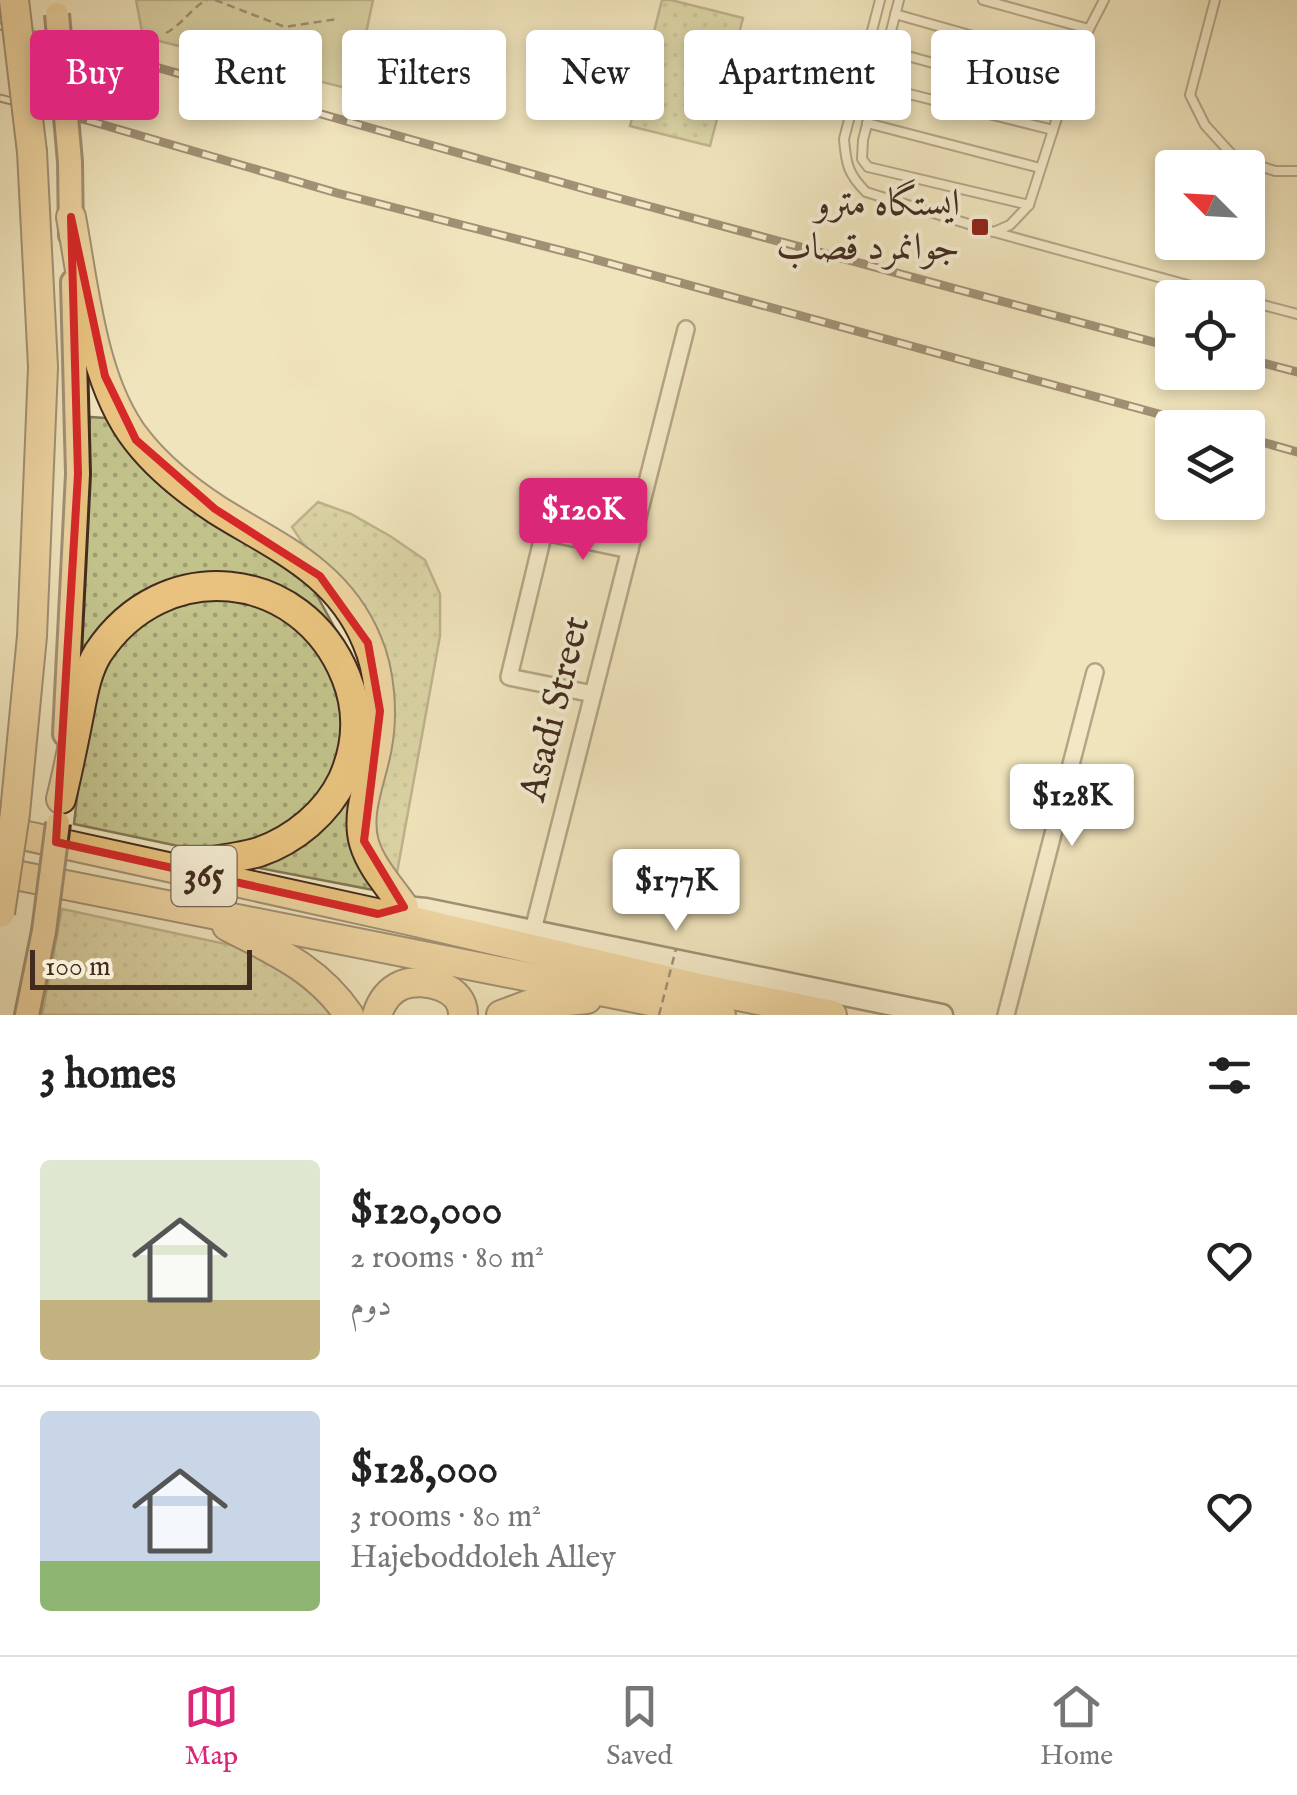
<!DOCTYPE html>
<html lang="en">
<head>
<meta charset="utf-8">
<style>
	body { margin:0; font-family:"IM FELL English",Amiri,serif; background:#f2f2f2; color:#222; height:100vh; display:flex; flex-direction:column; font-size:38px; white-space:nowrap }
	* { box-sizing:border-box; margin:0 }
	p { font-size:32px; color:#767676 }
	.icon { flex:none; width:55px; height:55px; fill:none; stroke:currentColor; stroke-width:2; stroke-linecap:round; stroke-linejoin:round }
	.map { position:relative; height:1015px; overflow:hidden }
	.sheet { display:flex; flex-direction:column; background:#fff; flex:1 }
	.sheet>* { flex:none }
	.guide { position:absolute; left:30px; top:30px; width:1238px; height:90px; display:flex; gap:20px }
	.needle { width:65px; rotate:294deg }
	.tools { position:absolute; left:1155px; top:150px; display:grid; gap:20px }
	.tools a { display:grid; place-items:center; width:110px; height:110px; border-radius:10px; background:#fff; box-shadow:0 5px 15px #0003; font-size:50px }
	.scale { position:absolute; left:30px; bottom:25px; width:222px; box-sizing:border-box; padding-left:10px; border:5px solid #422c1f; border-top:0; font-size:28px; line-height:35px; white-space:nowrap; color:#422c1f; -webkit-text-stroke:8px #f5edd3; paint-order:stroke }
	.price { position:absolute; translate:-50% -85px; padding:0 22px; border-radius:10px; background:#fff; color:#222; font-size:32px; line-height:65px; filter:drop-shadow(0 2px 5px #0008) }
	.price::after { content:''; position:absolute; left:50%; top:60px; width:30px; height:22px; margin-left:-15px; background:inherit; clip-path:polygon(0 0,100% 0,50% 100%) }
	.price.active { background:#db2777; color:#fff }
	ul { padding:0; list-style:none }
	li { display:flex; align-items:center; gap:30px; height:250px; padding:0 40px }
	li+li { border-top:2px solid #e0e0e0 }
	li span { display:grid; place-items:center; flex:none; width:280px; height:200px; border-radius:10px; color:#555 }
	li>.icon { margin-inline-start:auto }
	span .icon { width:120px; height:120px; fill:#fffc; stroke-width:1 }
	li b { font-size:42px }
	h2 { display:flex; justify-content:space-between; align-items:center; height:120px; padding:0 40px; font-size:42px }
	.chip { padding:0 35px; border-radius:10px; background:#fff; box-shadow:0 5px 15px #0003; font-size:35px; line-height:90px }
	.chip.active { background:#db2777; color:#fff }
	.tabs { display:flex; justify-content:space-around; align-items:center; height:140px; border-top:2px solid #e0e0e0; background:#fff; font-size:28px; color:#767676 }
	.tabs a { display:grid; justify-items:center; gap:5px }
	.tabs .active { color:#db2777 }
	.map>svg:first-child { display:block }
	.grass { fill:url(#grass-dots); stroke:#827755; stroke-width:2.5 }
	.park { fill:#c2c28b; stroke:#827755; stroke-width:2.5 }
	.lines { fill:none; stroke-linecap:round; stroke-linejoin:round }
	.lane-casing { stroke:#6e5a46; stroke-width:12 }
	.street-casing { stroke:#6e5a46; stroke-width:20 }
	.secondary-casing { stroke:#422c1f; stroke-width:25 }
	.primary-casing { stroke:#422c1f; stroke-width:28 }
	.highway-casing { stroke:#422c1f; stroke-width:32 }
	.path { stroke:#422c1f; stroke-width:2.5; stroke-dasharray:8 5; stroke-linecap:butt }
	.lane { stroke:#f5edd3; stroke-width:8 }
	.street { stroke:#f5edd3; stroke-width:15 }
	.secondary { stroke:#f5edd3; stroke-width:20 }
	.primary { stroke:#e8c27e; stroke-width:22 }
	.highway { stroke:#e8c27e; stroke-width:28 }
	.rail-casing { stroke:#422c1f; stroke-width:9 }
	.rail { stroke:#f5edd3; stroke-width:5; stroke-dasharray:15; stroke-linecap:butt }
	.primary-bridge-casing { stroke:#422c1f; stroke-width:28; stroke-linecap:butt }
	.highway-bridge-casing { stroke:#422c1f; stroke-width:32; stroke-linecap:butt }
	.path-bridge { stroke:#422c1f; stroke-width:2.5; stroke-dasharray:8 5; stroke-linecap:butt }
	.primary-bridge { stroke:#e8c27e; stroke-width:22 }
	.highway-bridge { stroke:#e8c27e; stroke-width:28 }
	.marked { fill:none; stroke:#d62828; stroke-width:8; stroke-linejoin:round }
	.poi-dot { fill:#8f2418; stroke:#f5edd3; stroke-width:4 }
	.labels { text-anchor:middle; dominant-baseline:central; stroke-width:8; stroke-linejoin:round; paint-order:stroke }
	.shield { fill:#f5edd3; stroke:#786655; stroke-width:2.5 }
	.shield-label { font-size:35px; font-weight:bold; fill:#422c1f }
	.poi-label { font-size:38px; fill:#422c1f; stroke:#f5edd3; text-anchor:end }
	.street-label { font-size:38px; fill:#422c1f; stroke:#f5edd3 }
</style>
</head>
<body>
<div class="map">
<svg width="1297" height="1015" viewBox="0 0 1297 1015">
	<defs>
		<pattern id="grass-dots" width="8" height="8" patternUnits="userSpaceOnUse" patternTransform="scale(2.5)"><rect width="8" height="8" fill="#c2c28b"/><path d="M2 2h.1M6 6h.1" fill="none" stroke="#9f9e71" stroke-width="1.8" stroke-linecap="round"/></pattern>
	</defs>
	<rect width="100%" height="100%" fill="#f0e4bc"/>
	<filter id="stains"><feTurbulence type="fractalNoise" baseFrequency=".002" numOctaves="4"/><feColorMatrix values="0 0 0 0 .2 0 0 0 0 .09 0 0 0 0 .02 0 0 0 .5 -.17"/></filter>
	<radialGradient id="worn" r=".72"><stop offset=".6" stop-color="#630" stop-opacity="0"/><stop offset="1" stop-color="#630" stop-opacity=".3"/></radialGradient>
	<g class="grass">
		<polygon points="662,0 671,0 743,18 710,146 630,126"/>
		<polygon points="90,417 106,418 138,464 168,492 282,563 314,590 338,634 324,623 255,582 115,620 71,731"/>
		<polygon points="318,502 351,514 390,536 425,560 440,594 440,636 396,878 371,832 388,710 313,559 292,527"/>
		<polygon points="193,598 248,601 304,629 342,694 342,750 321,794 303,811 282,827 261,839 223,847 183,847 74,824 86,717 108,656 147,618"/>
		<polygon points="361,764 353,808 389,893 249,866"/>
		<polygon points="62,909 258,951 278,960 340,1015 42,1015"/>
	</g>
	<polygon class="park" points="136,0 373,0 354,90 143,37"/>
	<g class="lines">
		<g class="lane-casing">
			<g id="lane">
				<path d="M880,0L844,139C846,164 848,174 866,192L994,232L1235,298"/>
				<polyline points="899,0 863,140 862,159 868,167 1029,205"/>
				<polyline points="983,0 1089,29"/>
				<polyline points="1215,0 1190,95 1205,125 1235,158 1275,171 1297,171"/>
				<polyline points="895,14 1076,65"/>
				<polyline points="886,50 1063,99"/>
				<polyline points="877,86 1053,130"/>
				<polyline points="867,123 1040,168"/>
				<polyline points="994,232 1010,225 1029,205 1063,99 1089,29 1104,0"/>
				<polyline points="1248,301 1297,314"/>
			</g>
		</g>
		<g class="street-casing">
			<g id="street">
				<polyline points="593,694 509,677 544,532 630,550"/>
				<polyline points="533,930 686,329"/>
				<polyline points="1006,1015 1095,672"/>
			</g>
		</g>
		<g class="secondary-casing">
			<polyline id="secondary" points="390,910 404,907 426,909 942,1015"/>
		</g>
		<g class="primary-casing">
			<g id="primary">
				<polyline points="70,162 71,235"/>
				<polyline points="65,734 78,474 73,282"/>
				<polyline points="27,1015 44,931"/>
			</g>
		</g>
		<g class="highway-casing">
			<g id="highway">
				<path d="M71,217C84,287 92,383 137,440C158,467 188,491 217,510C276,547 338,571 367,642C380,672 383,714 377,746C372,777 355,811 364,843C371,867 390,887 404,907"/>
				<path d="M61,799C67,775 72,750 77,725C82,701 85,674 98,653C163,554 302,567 346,677C360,712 358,745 343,779C327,813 294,840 259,852C236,859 208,861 184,865"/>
				<polyline points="15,813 32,636 43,367 32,152"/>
				<polyline points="0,830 408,920 699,988 832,1015"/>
				<polyline points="0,872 721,1015"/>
				<path d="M227,926C275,951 317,968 349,1015"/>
				<path d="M377,1015C381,1002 388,991 402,985C425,977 464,987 463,1015"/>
				<polyline points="501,1015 528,1005 587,999"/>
			</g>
		</g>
		<g class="path">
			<polyline points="215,0 285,27 337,19"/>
			<path d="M166,33C183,24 193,6 207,0"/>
		</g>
		<use href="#lane" class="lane"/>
		<use href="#street" class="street"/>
		<use href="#secondary" class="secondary"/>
		<use href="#primary" class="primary"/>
		<use href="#highway" class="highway"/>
		<g class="rail-casing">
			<g id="rail">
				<polyline points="0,26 110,54 592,191 1172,347"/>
				<polyline points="0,98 90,121 337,193 579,255 1210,428"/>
				<polyline points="1248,359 1297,372"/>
				<polyline points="1248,438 1297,452"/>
			</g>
		</g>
		<use href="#rail" class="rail"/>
		<g class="primary-bridge-casing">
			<g id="primary-bridge">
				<polyline points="57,14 70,162"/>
				<polyline points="44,931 58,823"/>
			</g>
		</g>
		<g class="highway-bridge-casing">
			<g id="highway-bridge">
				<polyline points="14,0 32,152"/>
				<polyline points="0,913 15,813"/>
			</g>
		</g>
		<polyline class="path-bridge" points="659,1015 676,949"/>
		<use href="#primary-bridge" class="primary-bridge"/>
		<use href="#highway-bridge" class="highway-bridge"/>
	</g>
	<path d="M0 0H1297V1015H0ZM71,217L105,376L136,440L215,509L320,576L368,643L380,711L364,841L404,907L378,914L56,842L78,474Z" fill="#f0e4bc" fill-opacity=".55" fill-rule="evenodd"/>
	<path class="marked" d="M71,217L105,376L136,440L215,509L320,576L368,643L380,711L364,841L404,907L378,914L56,842L78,474Z"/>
	<rect class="poi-dot" x="970" y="217" width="20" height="20" rx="5"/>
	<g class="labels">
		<rect class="shield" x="171.5" y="846" width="65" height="60" rx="8"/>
		<g class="shield-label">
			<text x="204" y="876">365</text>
		</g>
		<g class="poi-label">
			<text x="960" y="205">ایستگاه مترو<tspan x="960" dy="44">جوانمرد قصاب</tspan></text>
		</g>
		<g class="street-label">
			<text transform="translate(556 709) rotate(-76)">Asadi Street</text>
		</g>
	</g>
	<rect width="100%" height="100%" filter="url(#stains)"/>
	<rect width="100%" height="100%" fill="url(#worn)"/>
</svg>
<div class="tools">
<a><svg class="needle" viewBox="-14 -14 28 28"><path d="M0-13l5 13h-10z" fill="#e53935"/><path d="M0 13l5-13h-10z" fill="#767676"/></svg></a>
<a><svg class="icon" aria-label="locate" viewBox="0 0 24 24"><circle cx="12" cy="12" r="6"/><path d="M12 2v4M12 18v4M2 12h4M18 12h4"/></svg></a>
<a><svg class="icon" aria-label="layers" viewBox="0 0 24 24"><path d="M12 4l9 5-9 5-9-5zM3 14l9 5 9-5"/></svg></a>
</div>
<div class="scale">100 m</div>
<b class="price active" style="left:583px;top:563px">$120K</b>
<b class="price" style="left:1072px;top:849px">$128K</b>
<b class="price" style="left:676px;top:934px">$177K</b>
<div class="guide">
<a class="chip active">Buy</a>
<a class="chip">Rent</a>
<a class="chip">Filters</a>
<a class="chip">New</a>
<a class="chip">Apartment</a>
<a class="chip">House</a>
</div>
</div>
<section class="sheet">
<h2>3 homes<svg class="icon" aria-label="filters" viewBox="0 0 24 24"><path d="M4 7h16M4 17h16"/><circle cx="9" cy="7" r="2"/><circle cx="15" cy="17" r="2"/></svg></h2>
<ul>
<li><span style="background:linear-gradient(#dfe7d0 70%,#c2b280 0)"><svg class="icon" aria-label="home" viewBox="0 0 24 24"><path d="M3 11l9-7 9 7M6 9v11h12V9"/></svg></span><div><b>$120,000</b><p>2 rooms · 80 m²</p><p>دوم</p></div><svg class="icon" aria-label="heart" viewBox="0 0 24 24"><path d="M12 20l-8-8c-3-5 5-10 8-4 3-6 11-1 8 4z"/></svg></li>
<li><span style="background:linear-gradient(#c9d6e8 75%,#8fb573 0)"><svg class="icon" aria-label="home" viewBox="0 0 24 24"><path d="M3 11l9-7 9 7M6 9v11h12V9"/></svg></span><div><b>$128,000</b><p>3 rooms · 80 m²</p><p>Hajeboddoleh Alley</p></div><svg class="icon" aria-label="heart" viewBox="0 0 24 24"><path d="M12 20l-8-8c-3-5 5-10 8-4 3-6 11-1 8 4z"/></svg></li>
</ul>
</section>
<nav class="tabs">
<a class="active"><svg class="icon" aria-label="map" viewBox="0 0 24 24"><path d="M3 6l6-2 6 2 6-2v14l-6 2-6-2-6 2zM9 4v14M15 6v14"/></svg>Map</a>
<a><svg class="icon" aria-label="saved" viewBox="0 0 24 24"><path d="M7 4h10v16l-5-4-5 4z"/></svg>Saved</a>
<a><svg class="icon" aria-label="home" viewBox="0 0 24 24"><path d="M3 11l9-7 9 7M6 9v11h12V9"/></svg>Home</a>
</nav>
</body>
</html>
